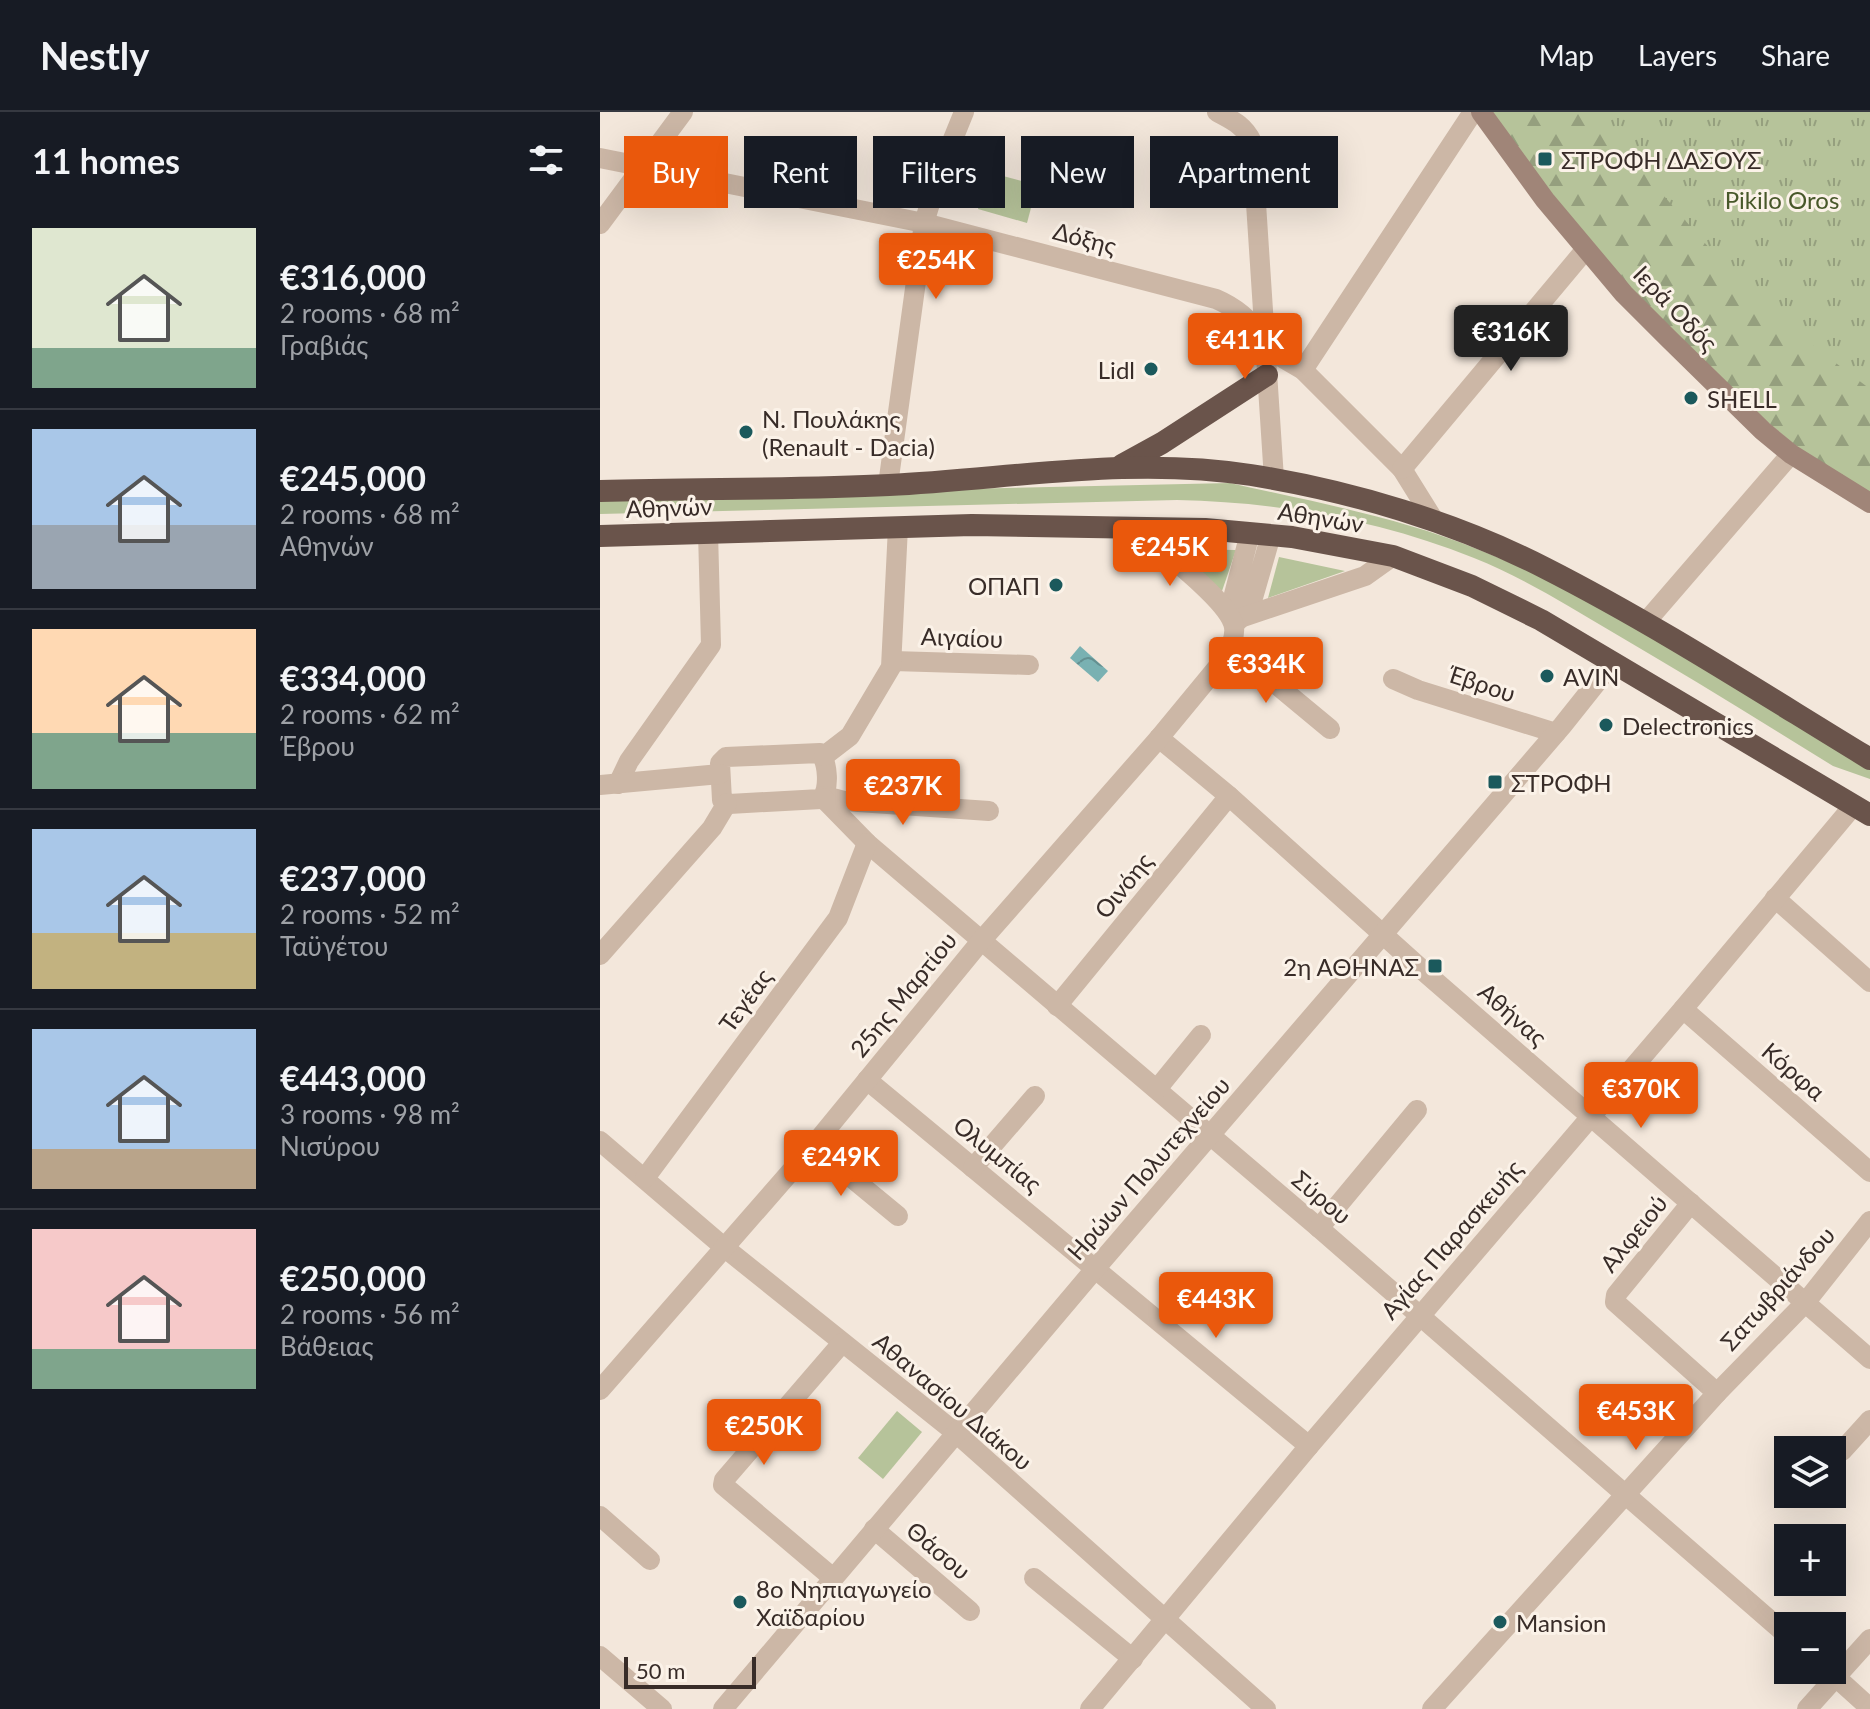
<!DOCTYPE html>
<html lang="en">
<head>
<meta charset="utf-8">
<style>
	body { margin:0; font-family:Lato,sans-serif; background:#20242c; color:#f1f3f6; height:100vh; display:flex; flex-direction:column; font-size:30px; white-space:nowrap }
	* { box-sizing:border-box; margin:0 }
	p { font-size:26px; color:#9ea1a6 }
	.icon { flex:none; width:44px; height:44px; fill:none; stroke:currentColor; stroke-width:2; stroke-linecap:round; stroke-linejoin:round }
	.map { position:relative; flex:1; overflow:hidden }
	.details { display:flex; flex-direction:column; background:#171b24; width:600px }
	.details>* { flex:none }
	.guide { position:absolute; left:24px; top:24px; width:760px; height:72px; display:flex; gap:16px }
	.controls { position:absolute; left:1174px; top:1324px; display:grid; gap:16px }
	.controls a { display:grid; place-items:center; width:72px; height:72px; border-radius:0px; background:#171b24; box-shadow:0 8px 32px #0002; font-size:40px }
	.scale { position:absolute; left:24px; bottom:20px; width:132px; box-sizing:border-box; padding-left:8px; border:4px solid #382c28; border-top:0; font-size:22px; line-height:28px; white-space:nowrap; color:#382c28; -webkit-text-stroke:6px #fbf2e8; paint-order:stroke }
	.price { position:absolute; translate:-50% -68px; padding:0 18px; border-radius:8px; background:#ea580c; color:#fff; font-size:26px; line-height:52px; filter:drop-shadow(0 2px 4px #0008) }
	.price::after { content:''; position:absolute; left:50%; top:48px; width:24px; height:18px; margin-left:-12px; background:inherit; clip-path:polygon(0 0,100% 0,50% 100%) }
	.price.current { background:#222; color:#fff }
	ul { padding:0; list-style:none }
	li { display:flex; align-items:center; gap:24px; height:200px; padding:0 32px }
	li+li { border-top:2px solid #363941 }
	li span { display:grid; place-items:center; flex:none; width:224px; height:160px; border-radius:0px; color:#555 }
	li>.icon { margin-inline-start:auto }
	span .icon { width:96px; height:96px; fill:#fffc; stroke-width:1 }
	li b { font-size:34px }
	h2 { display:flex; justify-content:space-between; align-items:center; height:96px; padding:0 32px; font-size:34px }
	.chip { padding:0 28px; border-radius:0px; background:#171b24; box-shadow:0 8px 32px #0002; font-size:28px; line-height:72px }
	.chip.current { background:#ea580c; color:#fff }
	header { display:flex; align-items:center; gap:48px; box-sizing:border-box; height:112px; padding:0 40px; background:#171b24; border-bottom:2px solid #363941 }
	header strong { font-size:38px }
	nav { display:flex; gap:44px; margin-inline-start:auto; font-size:28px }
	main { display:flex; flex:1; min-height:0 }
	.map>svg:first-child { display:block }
	.grass { fill:#b6c39a }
	.forest { fill:url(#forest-firs) }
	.park { fill:url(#park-tufts) }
	.water { fill:url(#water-waves) }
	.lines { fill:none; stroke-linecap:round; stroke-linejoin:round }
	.minor { stroke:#ccb7a6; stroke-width:20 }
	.secondary { stroke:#a08578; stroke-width:20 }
	.trunk { stroke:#6a544b; stroke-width:22 }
	.poi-dot { fill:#1b595c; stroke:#fbf2e8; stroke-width:3 }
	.labels { text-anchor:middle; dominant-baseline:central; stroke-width:6; stroke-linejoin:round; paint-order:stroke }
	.poi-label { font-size:24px; fill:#382c28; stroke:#fbf2e8; text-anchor:start }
	.park-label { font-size:24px; fill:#48582a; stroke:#fbf2e8 }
	.street-label { font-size:24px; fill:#382c28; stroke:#fbf2e8 }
</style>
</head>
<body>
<header>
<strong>Nestly</strong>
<nav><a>Map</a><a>Layers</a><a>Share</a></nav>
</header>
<main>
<section class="details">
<h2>11 homes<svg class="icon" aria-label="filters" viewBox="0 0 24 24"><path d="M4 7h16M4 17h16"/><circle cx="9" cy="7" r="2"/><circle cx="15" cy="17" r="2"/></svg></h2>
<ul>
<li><span style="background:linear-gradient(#dfe7d0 75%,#7fa58c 0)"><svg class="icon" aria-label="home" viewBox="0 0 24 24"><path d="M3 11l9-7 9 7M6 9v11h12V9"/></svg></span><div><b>€316,000</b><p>2 rooms · 68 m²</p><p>Γραβιάς</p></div></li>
<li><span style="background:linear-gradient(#a9c7e8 60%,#9aa5b1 0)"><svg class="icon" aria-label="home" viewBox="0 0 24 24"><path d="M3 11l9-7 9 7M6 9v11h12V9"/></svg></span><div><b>€245,000</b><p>2 rooms · 68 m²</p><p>Αθηνών</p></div></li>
<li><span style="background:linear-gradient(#ffd9b3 65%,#7fa58c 0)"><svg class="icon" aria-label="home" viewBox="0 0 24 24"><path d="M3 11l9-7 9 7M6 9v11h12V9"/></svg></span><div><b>€334,000</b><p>2 rooms · 62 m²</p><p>Έβρου</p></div></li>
<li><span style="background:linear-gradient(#a9c7e8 65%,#c2b280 0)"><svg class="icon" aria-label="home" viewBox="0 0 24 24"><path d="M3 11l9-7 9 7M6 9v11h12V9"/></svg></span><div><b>€237,000</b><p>2 rooms · 52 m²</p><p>Ταϋγέτου</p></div></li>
<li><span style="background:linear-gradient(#a9c7e8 75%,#b9a48a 0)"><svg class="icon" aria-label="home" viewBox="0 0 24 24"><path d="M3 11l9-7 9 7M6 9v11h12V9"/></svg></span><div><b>€443,000</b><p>3 rooms · 98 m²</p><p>Νισύρου</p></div></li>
<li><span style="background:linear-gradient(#f6c9c9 75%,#7fa58c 0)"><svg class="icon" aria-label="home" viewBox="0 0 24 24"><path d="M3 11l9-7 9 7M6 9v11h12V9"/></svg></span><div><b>€250,000</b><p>2 rooms · 56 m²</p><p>Βάθειας</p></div></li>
</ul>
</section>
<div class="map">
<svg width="1270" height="1597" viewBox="0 0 1270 1597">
	<defs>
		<pattern id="forest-firs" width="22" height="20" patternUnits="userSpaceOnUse" patternTransform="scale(2)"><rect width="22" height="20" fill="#b6c39a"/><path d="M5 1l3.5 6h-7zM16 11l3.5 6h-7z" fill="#959f7e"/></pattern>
		<pattern id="park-tufts" width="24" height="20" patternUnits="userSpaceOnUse" patternTransform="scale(2)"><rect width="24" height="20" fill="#b6c39a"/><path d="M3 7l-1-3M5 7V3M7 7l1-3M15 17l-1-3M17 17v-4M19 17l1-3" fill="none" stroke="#959f7e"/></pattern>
		<pattern id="water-waves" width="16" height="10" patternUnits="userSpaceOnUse" patternTransform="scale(2)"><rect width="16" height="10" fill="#79b1b2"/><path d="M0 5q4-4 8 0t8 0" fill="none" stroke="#649091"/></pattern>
	</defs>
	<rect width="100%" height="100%" fill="#f3e7db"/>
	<g class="grass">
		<polygon points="388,60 437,73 427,111 378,97"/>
		<path d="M630,371C714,390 798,405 877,437C1017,492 1143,579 1270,657V667L1233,654C1160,609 1088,564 1014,521C968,494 924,466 874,446C779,408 679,390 577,388L0,402V385Z"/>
		<polygon points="571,437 636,438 622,479"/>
		<polygon points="679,445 745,459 668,486"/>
		<polygon points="297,1299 322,1320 283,1367 258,1346"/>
	</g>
	<polygon class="forest" points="881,0 1270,0 1270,391 1250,380 1068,226"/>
	<polygon class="park" points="991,0 1270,0 1270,277 1157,191"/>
	<polygon class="water" points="480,534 508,559 498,570 470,546"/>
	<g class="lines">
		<g class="minor">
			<path d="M617,0C632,8 644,13 652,30L674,367"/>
			<path d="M0,46L324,111L616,187C637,196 648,207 662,224"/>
			<polyline points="0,112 83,0"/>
			<polyline points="664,235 703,258 802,357 835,410"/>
			<polyline points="703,258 873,0"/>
			<polyline points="802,357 986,137"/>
			<polyline points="288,373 324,111 340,59 364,0"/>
			<polyline points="650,421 632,490 634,513 650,496 671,423"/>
			<polyline points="643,505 765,464 793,444"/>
			<polyline points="1045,511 1191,342"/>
			<polyline points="631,535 730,617"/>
			<polyline points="293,549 429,553"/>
			<polyline points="793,567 818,578 956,621"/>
			<polyline points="559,626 629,684 828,863 1270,1247"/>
			<path d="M220,641C228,651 230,677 221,687L129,692L122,688L120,651L126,645Z"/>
			<polyline points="224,644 250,624 291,555 298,415"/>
			<polyline points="18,672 29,649 111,533 108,420"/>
			<polyline points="0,673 120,662"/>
			<polyline points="225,684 244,689 389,699"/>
			<polyline points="223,686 267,731 719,1116 1188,1524"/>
			<polyline points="1175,786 1270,870"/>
			<polyline points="0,843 112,716 127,691"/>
			<polyline points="457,894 629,684"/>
			<polyline points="1083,897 1270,1060"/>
			<polyline points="267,968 709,1334"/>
			<polyline points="557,977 601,923"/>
			<polyline points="0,1029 125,1136 356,1321 666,1597"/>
			<polyline points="213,1034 298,1104"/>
			<polyline points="373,1056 435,984"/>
			<polyline points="45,1066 238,806 267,731"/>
			<polyline points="1091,1091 1016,1183 1015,1190 1117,1281"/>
			<polyline points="719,1116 817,998"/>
			<path d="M0,1278L213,1034L381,829L559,626L625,546C630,537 637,522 633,511C624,485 558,436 535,416"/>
			<polyline points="1242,1339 1270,1308"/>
			<polyline points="0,1404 50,1448"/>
			<polyline points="274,1417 370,1499"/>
			<polyline points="233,1466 123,1373 124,1368 242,1231"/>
			<polyline points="434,1466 533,1547"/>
			<polyline points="0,1544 62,1597"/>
			<polyline points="1228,1558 1270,1596"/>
			<polyline points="123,1597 495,1157 962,614 1013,550"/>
			<polyline points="490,1597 709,1334 1083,897 1254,693"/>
			<polyline points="832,1597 1117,1281 1205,1191 1270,1109"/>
			<polyline points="1207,1597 1270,1527"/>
		</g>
		<polyline class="secondary" points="881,0 945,88 1024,182 1068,226 1163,319 1191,342 1270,391"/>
		<g class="trunk">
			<polyline points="522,353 562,331 667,263"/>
			<path d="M0,379C96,376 193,378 289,373C410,367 530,344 651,363C751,379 855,410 945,456C1057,513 1163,582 1270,647"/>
			<polyline points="0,424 372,413 605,417 692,425 793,444 872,474 941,508 1270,703"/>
		</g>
	</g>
	<g class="poi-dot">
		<rect x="937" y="39" width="16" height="16" rx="4"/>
		<circle cx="551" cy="257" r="8"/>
		<circle cx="1091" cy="286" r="8"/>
		<circle cx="146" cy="320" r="8"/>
		<circle cx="456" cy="473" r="8"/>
		<circle cx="947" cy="564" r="8"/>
		<circle cx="1006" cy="613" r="8"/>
		<rect x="887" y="662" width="16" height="16" rx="4"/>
		<rect x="827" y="846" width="16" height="16" rx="4"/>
		<circle cx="140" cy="1490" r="8"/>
		<circle cx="900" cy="1510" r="8"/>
	</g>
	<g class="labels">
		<g class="poi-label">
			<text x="961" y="47">ΣΤΡΟΦΗ ΔΑΣΟΥΣ</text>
			<text x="535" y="257" text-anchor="end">Lidl</text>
			<text x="1107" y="286">SHELL</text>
			<text x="162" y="306">Ν. Πουλάκης<tspan x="162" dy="28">(Renault - Dacia)</tspan></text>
			<text x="440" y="473" text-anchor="end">ΟΠΑΠ</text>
			<text x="963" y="564">AVIN</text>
			<text x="1022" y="613">Delectronics</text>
			<text x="911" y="670">ΣΤΡΟΦΗ</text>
			<text x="819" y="854" text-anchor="end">2η ΑΘΗΝΑΣ</text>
			<text x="156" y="1476">8ο Νηπιαγωγείο<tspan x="156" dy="28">Χαϊδαρίου</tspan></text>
			<text x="916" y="1510">Mansion</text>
		</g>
		<g class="park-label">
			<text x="1182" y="87">Pikilo Oros</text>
		</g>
		<g class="street-label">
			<text transform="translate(485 126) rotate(15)">Δόξης</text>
			<text transform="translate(1076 196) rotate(46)">Ιερά Οδός</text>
			<text transform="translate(69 395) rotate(-2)">Αθηνών</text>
			<text transform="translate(721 405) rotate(9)">Αθηνών</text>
			<text transform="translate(362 525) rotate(2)">Αιγαίου</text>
			<text transform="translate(882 571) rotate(18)">Έβρου</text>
			<text transform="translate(523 773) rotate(-51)">Οινόης</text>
			<text transform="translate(303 882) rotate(-51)">25ης Μαρτίου</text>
			<text transform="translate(145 888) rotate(-54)">Τεγέας</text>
			<text transform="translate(913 902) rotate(41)">Αθήνας</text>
			<text transform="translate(1194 959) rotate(41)">Κόρφα</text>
			<text transform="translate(398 1042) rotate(39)">Ολυμπίας</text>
			<text transform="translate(548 1056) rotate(-49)">Ηρώων Πολυτεχνείου</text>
			<text transform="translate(722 1085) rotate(40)">Σύρου</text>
			<text transform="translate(1033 1121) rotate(-51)">Αλφειού</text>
			<text transform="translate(851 1127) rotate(-49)">Αγίας Παρασκευής</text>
			<text transform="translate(1177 1176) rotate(-48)">Σατωβριάνδου</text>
			<text transform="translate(353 1289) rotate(40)">Αθανασίου Διάκου</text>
			<text transform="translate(339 1438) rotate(40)">Θάσου</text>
		</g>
	</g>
</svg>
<div class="controls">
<a><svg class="icon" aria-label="layers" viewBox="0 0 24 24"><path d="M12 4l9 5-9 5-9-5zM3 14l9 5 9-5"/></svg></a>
<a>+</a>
<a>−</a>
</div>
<div class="scale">50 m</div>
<b class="price" style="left:336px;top:189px">€254K</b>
<b class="price current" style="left:911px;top:261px">€316K</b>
<b class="price" style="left:645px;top:269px">€411K</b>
<b class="price" style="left:570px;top:476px">€245K</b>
<b class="price" style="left:666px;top:593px">€334K</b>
<b class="price" style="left:303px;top:715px">€237K</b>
<b class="price" style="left:1041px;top:1018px">€370K</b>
<b class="price" style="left:241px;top:1086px">€249K</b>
<b class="price" style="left:616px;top:1228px">€443K</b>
<b class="price" style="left:1036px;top:1340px">€453K</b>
<b class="price" style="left:164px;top:1355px">€250K</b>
<div class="guide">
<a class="chip current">Buy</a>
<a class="chip">Rent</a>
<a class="chip">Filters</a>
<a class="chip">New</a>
<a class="chip">Apartment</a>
</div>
</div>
</main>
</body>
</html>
